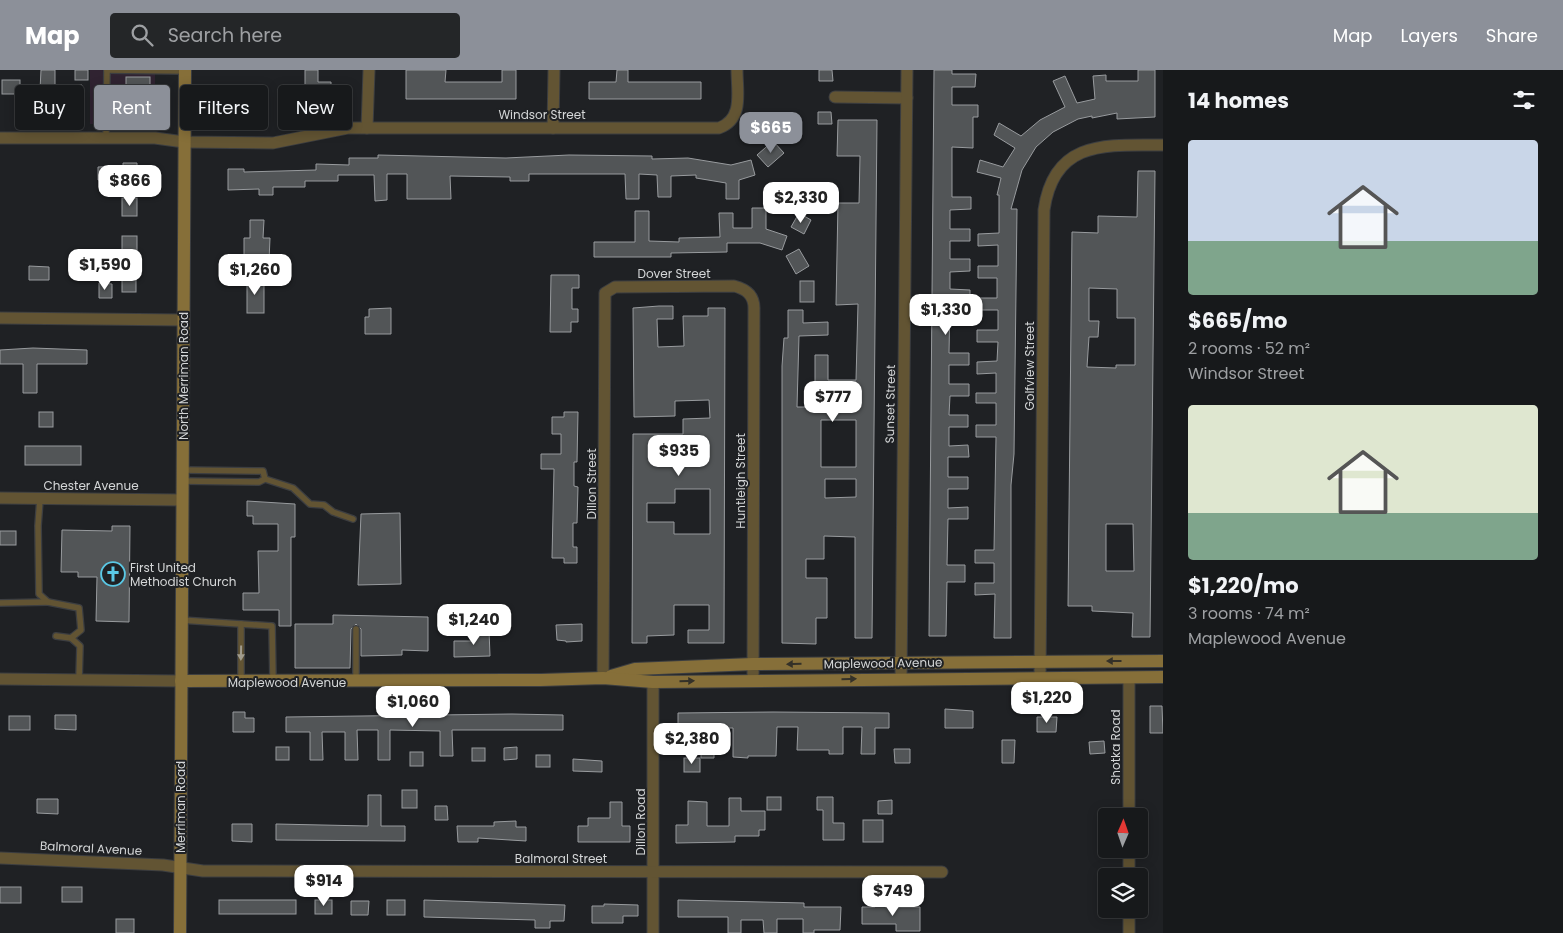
<!DOCTYPE html>
<html lang="en">
<head>
<meta charset="utf-8">
<style>
	body { margin:0; font-family:Poppins,sans-serif; background:#242628; color:#f1f3f6; height:100vh; display:flex; flex-direction:column; font-size:19px; white-space:nowrap }
	* { box-sizing:border-box; margin:0 }
	p { font-size:16px; color:#9ea0a3 }
	.icon { flex:none; width:28px; height:28px; fill:none; stroke:currentColor; stroke-width:2; stroke-linecap:round; stroke-linejoin:round }
	.map { position:relative; flex:1; overflow:hidden }
	.side { display:flex; flex-direction:column; background:#17191b; width:400px }
	.side>* { flex:none }
	.guide { position:absolute; left:15px; top:15px; width:475px; height:45px; display:flex; gap:10px }
	.needle { width:32px; rotate:2deg }
	.tools { position:absolute; left:1098px; top:738px; display:grid; gap:10px }
	.tools a { display:grid; place-items:center; width:50px; height:50px; border-radius:5px; background:#17191b; box-shadow:0 2px 12px #0003,0 0 0 1px #36383a; font-size:25px }
	.price { position:absolute; translate:-50% -42px; padding:0 11px; border-radius:10px; background:#fff; color:#222; font-size:16px; line-height:32px; filter:drop-shadow(0 1px 2px #0008) }
	.price::after { content:''; position:absolute; left:50%; top:30px; width:15px; height:11px; margin-left:-8px; background:inherit; clip-path:polygon(0 0,100% 0,50% 100%) }
	.price.selected { background:#8c9099; color:#fff }
	ul { padding:0; list-style:none }
	li { display:grid; align-content:center; gap:10px; height:265px; padding:0 25px }
	li span { display:grid; place-items:center; height:155px; border-radius:5px; color:#555 }
	li>.icon { margin-inline-start:auto }
	span .icon { width:90px; height:90px; fill:#fffc; stroke-width:1 }
	li b { font-size:21px }
	h2 { display:flex; justify-content:space-between; align-items:center; height:60px; padding:0 25px; font-size:21px }
	.chip { padding:0 18px; border-radius:5px; background:#17191b; box-shadow:0 2px 12px #0003,0 0 0 1px #36383a; font-size:18px; line-height:45px }
	.chip.selected { background:#8c9099; color:#fff }
	header { display:flex; align-items:center; gap:30px; box-sizing:border-box; height:70px; padding:0 25px; background:#8c9099; color:#fff }
	header strong { font-size:24px }
	nav { display:flex; gap:28px; margin-inline-start:auto; font-size:18px }
	.search { width:350px; height:45px; background:#242628; display:flex; align-items:center; gap:12px; box-sizing:border-box; padding:0 18px; border-radius:5px; color:#9ea0a3; font-size:19px }
	main { display:flex; flex:1; min-height:0 }
	.map>svg:first-child { display:block }
	.commercial { fill:#302331 }
	.building { fill:#525557; stroke:#989b9e; fill-rule:evenodd }
	.lines { fill:none; stroke-linecap:round; stroke-linejoin:round }
	.lane-casing { stroke:#3c3e41; stroke-width:8 }
	.street-casing { stroke:#3c3e41; stroke-width:13 }
	.secondary-casing { stroke:#3c3e41; stroke-width:14 }
	.lane { stroke:#625433; stroke-width:5.5 }
	.street { stroke:#625433; stroke-width:11 }
	.secondary { stroke:#866f39; stroke-width:12 }
	.oneway { fill:#a19c8d }
	.oneway2 { fill:#343128 }
	.labels { text-anchor:middle; dominant-baseline:central; stroke-width:4; stroke-linejoin:round; paint-order:stroke }
	.street-label { font-size:12px; fill:#d4d6d7; stroke:#1f2124 }
	.poi-label { font-size:12px; fill:#d4d6d7; stroke:#1f2124; text-anchor:start }
</style>
</head>
<body>
<header>
<strong>Map</strong>
<div class="search"><svg class="icon" aria-label="search" viewBox="0 0 24 24"><circle cx="10" cy="10" r="6"/><path d="M15 15l6 6"/></svg>Search here</div>
<nav><a>Map</a><a>Layers</a><a>Share</a></nav>
</header>
<main>
<div class="map">
<svg width="1163" height="863" viewBox="0 0 1163 863">
	<rect width="100%" height="100%" fill="#1f2124"/>
	<rect class="commercial" x="90" y="0" width="65" height="54"/>
	<g class="building">
		<polygon points="41,0 55,0 55,15 82,15 81,37 27,36 28,20 40,20"/>
		<rect x="75" y="0" width="13" height="10"/>
		<polygon points="305,0 318,0 318,12 331,12 331,29 300,29 300,36 278,36 278,19 305,19"/>
		<polygon points="406,0 446,0 445,12 502,12 502,0 516,0 516,29 406,29"/>
		<polygon points="617,0 628,0 628,12 701,12 701,29 589,29 589,12 616,12"/>
		<polygon points="819,0 832,0 833,11 819,11"/>
		<polygon points="934,0 952,0 952,4 976,4 975,17 952,17 952,35 978,35 978,47 973,47 973,78 952,77 952,127 971,127 971,139 950,140 950,159 970,159 970,171 950,171 950,189 970,189 970,201 950,202 950,219 970,220 970,232 950,232 949,283 969,283 969,295 949,295 949,314 969,314 969,326 950,326 949,345 968,345 968,357 949,357 949,376 968,375 969,387 948,387 948,407 968,407 968,419 948,419 948,438 968,437 968,449 948,449 947,495 965,495 965,512 947,512 946,566 929,566"/>
		<polygon points="1138,0 1155,0 1155,47 1117,49 1117,43 1092,48 1092,46 1078,49 1053,62 1036,77 1022,100 1011,139 1017,139 1014,384 1011,415 1011,568 994,568 995,524 975,525 975,513 994,513 994,493 975,493 975,480 994,480 996,367 976,367 976,355 996,355 996,333 976,333 976,323 996,323 996,303 977,304 977,292 997,291 998,272 977,272 977,260 998,260 998,240 978,240 978,228 997,228 997,208 978,208 978,196 998,196 998,175 978,176 978,164 999,163 999,125 997,125 1001,108 977,102 980,90 1003,97 1015,78 994,65 999,53 1021,66 1040,50 1065,37 1053,11 1065,6 1077,33 1095,29 1093,6 1106,5 1106,11 1138,11"/>
		<rect x="126" y="7" width="24" height="41"/>
		<rect x="2" y="10" width="18" height="14"/>
		<polygon points="818,42 831,42 832,54 818,54"/>
		<polygon points="781,46 797,47 797,71 780,70"/>
		<path d="M838,50H877L872,568H855V467L824,466V489H806V508H827V548H816V574L782,573V296L784,268H788V240H803V253L828,252V265L799,266L797,337H815V285H828V310H856L858,234L836,235L838,133H859L860,86H837ZM821,350H856V397H821ZM825,409H856V427L825,428Z"/>
		<polygon points="773,71 784,83 768,97 757,85"/>
		<polygon points="378,85 506,88 569,85 652,86 652,89 688,88 731,95 751,90 755,105 739,110 739,129 726,129 726,113 696,108 696,105 671,106 671,127 658,127 657,105 639,104 639,129 626,129 625,104 529,104 529,111 510,111 510,107 450,106 451,129 407,129 407,104 387,104 387,130 375,131 374,105 338,105 338,111 305,111 305,117 273,117 273,125 259,125 259,119 228,120 228,99 244,99 244,102 316,100 316,94 349,95 349,88 378,88"/>
		<polygon points="123,93 137,93 137,110 98,110 98,97 123,96"/>
		<path d="M1138,101H1155L1150,567H1132L1133,543L1092,541V536H1068L1072,162L1098,163V146L1137,147ZM1089,218L1117,219V248H1135V295H1116V298L1087,297L1089,267H1098L1099,251H1089ZM1106,454H1133L1134,501H1106Z"/>
		<polygon points="782,114 788,125 778,130 772,119"/>
		<rect x="122" y="128" width="15" height="18"/>
		<polygon points="752,138 766,138 766,159 787,166 782,180 760,173 727,173 727,182 671,183 671,187 594,187 594,172 635,172 635,141 649,141 649,171 679,172 679,168 720,167 719,143 733,143 733,158 752,158"/>
		<polygon points="799,143 811,150 804,164 791,157"/>
		<polygon points="250,150 264,150 263,168 270,168 269,191 244,191 244,168 250,168"/>
		<rect x="122" y="166" width="15" height="18"/>
		<polygon points="799,179 809,196 796,204 786,186"/>
		<polygon points="29,196 49,197 49,210 29,210"/>
		<rect x="122" y="205" width="14" height="17"/>
		<polygon points="551,205 579,205 579,218 572,218 572,239 578,239 578,252 571,252 571,262 550,262"/>
		<rect x="247" y="210" width="17" height="33"/>
		<rect x="800" y="211" width="14" height="21"/>
		<polygon points="99,213 112,214 112,228 99,228"/>
		<path d="M659,236H673V249H657L658,277L684,276L683,246H708V238H725L724,573H688V560H709V535H674V565L647,566V573H632L633,364H683V349L710,348L709,330L675,331V346L634,347L633,238ZM675,419H710V464H674V452H647V433H675Z"/>
		<polygon points="391,238 391,264 365,264 365,247 369,247 369,239"/>
		<polygon points="33,278 87,280 87,294 37,294 37,323 23,323 23,294 0,294 0,280"/>
		<rect x="39" y="342" width="14" height="15"/>
		<polygon points="564,342 578,342 577,392 574,392 574,416 578,417 577,453 573,453 573,477 577,477 577,493 564,493 564,488 552,488 554,399 541,399 541,384 561,384 561,364 552,364 552,347 564,347"/>
		<rect x="25" y="376" width="56" height="19"/>
		<polygon points="247,431 295,434 295,467 291,467 291,556 279,556 279,540 243,540 243,523 259,523 258,481 278,481 278,454 253,454 253,446 247,446"/>
		<polygon points="400,443 401,514 358,515 361,444"/>
		<polygon points="112,456 130,456 129,552 96,551 97,507 78,507 78,502 61,502 62,460 112,461"/>
		<rect x="0" y="461" width="16" height="14"/>
		<polygon points="333,545 428,547 428,581 402,580 402,585 361,586 361,559 356,554 351,559 350,598 295,598 295,554 333,554"/>
		<polygon points="582,554 582,571 566,572 566,571 557,570 556,555"/>
		<polygon points="483,558 489,560 490,586 454,587 454,571 476,571 476,560"/>
		<polygon points="1150,636 1162,636 1163,663 1150,663"/>
		<polygon points="945,639 973,641 973,658 945,658"/>
		<polygon points="233,642 245,642 245,648 254,648 254,662 233,662"/>
		<polygon points="773,642 889,643 889,658 875,658 875,684 861,684 862,657 843,657 843,684 829,684 829,680 797,680 798,657 777,657 776,686 748,686 748,688 733,687 733,658 714,658 714,688 701,688 701,658 678,658 678,643"/>
		<polygon points="512,644 563,645 563,660 452,660 453,686 440,686 440,661 390,660 390,690 378,690 378,660 357,660 358,690 345,690 345,662 322,662 323,690 310,690 310,662 286,662 286,647"/>
		<polygon points="55,645 76,645 76,660 55,659"/>
		<rect x="9" y="646" width="21" height="14"/>
		<polygon points="1037,647 1057,647 1056,662 1037,662"/>
		<polygon points="1002,670 1015,670 1014,693 1002,693"/>
		<polygon points="1104,671 1105,683 1090,684 1089,672"/>
		<rect x="276" y="677" width="13" height="13"/>
		<polygon points="517,677 517,689 504,690 504,678"/>
		<rect x="472" y="678" width="13" height="13"/>
		<polygon points="894,679 910,679 910,693 895,693"/>
		<rect x="410" y="682" width="13" height="14"/>
		<rect x="536" y="685" width="14" height="12"/>
		<rect x="684" y="688" width="16" height="14"/>
		<polygon points="573,689 602,691 602,702 573,701"/>
		<rect x="402" y="720" width="15" height="18"/>
		<polygon points="368,725 381,725 381,756 405,756 405,771 276,770 276,754 368,756"/>
		<rect x="767" y="727" width="14" height="13"/>
		<polygon points="817,727 833,727 833,753 844,753 844,770 823,770 823,740 817,740"/>
		<polygon points="729,728 741,728 741,741 765,741 765,760 759,760 759,766 735,766 735,772 676,773 676,755 688,755 688,731 707,732 707,756 729,756"/>
		<polygon points="37,729 58,729 58,744 37,743"/>
		<polygon points="892,730 892,744 878,744 878,731"/>
		<polygon points="610,732 622,732 622,756 630,756 630,772 578,772 578,756 588,756 588,748 610,748"/>
		<polygon points="435,736 447,736 448,750 435,750"/>
		<rect x="863" y="750" width="20" height="22"/>
		<polygon points="516,751 516,757 526,757 526,771 478,768 478,772 458,772 457,756 494,756 494,752"/>
		<polygon points="232,754 252,754 252,772 232,771"/>
		<rect x="0" y="817" width="21" height="16"/>
		<rect x="62" y="817" width="20" height="15"/>
		<rect x="219" y="830" width="77" height="14"/>
		<rect x="315" y="830" width="17" height="14"/>
		<rect x="387" y="830" width="18" height="15"/>
		<polygon points="424,830 565,835 564,851 550,851 550,858 535,858 535,850 424,847"/>
		<polygon points="678,830 804,833 804,837 841,837 840,860 814,860 814,863 803,863 803,849 777,849 777,863 764,863 763,850 741,850 741,863 728,863 728,847 678,847"/>
		<polygon points="351,831 369,831 368,845 351,845"/>
		<polygon points="604,834 638,835 638,846 623,846 623,853 592,853 592,836 604,836"/>
		<polygon points="875,834 885,834 885,837 920,837 920,861 896,861 896,854 862,854 862,837 875,837"/>
		<rect x="116" y="849" width="18" height="14"/>
	</g>
	<g class="lines">
		<g class="lane-casing">
			<g id="lane">
				<polyline points="107,0 185,1"/>
				<polyline points="106,68 107,0"/>
				<polyline points="182,400 263,401 265,409 293,418 310,434 324,435 333,442 353,449"/>
				<polyline points="182,411 259,412 265,409"/>
				<polyline points="40,429 38,456 39,524 48,532 79,538 81,560 71,568 56,566"/>
				<polyline points="0,533 48,532"/>
				<polyline points="181,550 272,556 273,610"/>
				<polyline points="356,559 356,612"/>
				<polyline points="71,568 80,576 79,610"/>
				<polyline points="241,612 241,554"/>
			</g>
		</g>
		<g class="street-casing">
			<g id="street">
				<polyline points="835,27 907,28"/>
				<polyline points="367,58 369,0"/>
				<polyline points="553,58 554,0"/>
				<path d="M0,68H155L184,72L273,73L348,58H719C744,49 737,22 737,0"/>
				<polyline points="0,248 183,250"/>
				<polyline points="0,428 182,430"/>
				<path d="M603,608L605,223L615,217L734,216C746,219 754,225 754,238L753,610"/>
				<path d="M1040,608L1044,140C1054,69 1107,75 1163,75"/>
				<polyline points="0,609 181,611"/>
				<polyline points="901,609 907,0"/>
				<polyline points="653,612 653,863"/>
				<polyline points="1129,746 1129,608"/>
				<polyline points="0,788 163,795 203,801 942,802"/>
				<polyline points="1129,806 1129,779"/>
				<polyline points="1129,863 1129,839"/>
			</g>
		</g>
		<g class="secondary-casing">
			<g id="secondary">
				<polyline points="611,606 635,599 753,594 1163,591"/>
				<polyline points="181,611 541,610 603,608 653,612 1163,607"/>
				<polyline points="180,863 185,0"/>
			</g>
		</g>
		<use href="#lane" class="lane"/>
		<use href="#street" class="street"/>
		<use href="#secondary" class="secondary"/>
	</g>
	<defs><path id="oneway-solid" d="M-6-.8H1V-3.2L6.5 0L1 3.2V.8H-6Z" transform="scale(1.25)"/></defs>
	<use class="oneway" href="#oneway-solid" transform="translate(241 583) rotate(91)"/>
	<g class="oneway2">
		<use href="#oneway-solid" transform="translate(1114 591) rotate(180)"/>
		<use href="#oneway-solid" transform="translate(794 594) rotate(179)"/>
		<use href="#oneway-solid" transform="translate(849 609) rotate(-1)"/>
		<use href="#oneway-solid" transform="translate(687 611) rotate(-1)"/>
	</g>
	<defs>
		<g id="church-ring" transform="scale(1.25)"><circle r="9.5" fill="#1f2124" stroke="#5ac8e5" stroke-width="1.5"/><path d="M-1.2-6h2.4v3.5h3.3v2.4h-3.3V6h-2.4V-.1h-3.3v-2.4h3.3Z" fill="#5ac8e5"/></g>
	</defs>
	<g fill-rule="evenodd">
		<use href="#church-ring" x="113" y="504"/>
	</g>
	<g class="labels">
		<g class="street-label">
			<text x="542" y="44">Windsor Street</text>
			<text x="674" y="203">Dover Street</text>
			<text transform="translate(1029 296) rotate(-90)">Golfview Street</text>
			<text transform="translate(183 306) rotate(-90)">North Merriman Road</text>
			<text transform="translate(890 334) rotate(-89)">Sunset Street</text>
			<text transform="translate(740 411) rotate(-90)">Huntleigh Street</text>
			<text transform="translate(591 414) rotate(-90)">Dillon Street</text>
			<text x="91" y="415">Chester Avenue</text>
			<text transform="translate(883 593) rotate(-1)">Maplewood Avenue</text>
			<text x="287" y="612">Maplewood Avenue</text>
			<text transform="translate(1115 677) rotate(-90)">Shotka Road</text>
			<text transform="translate(180 737) rotate(-90)">Merriman Road</text>
			<text transform="translate(640 752) rotate(-90)">Dillon Road</text>
			<text transform="translate(91 778) rotate(3)">Balmoral Avenue</text>
			<text x="561" y="788">Balmoral Street</text>
		</g>
		<g class="poi-label">
			<text x="130" y="497">First United<tspan x="130" dy="14">Methodist Church</tspan></text>
		</g>
	</g>
</svg>
<div class="tools">
<a><svg class="needle" viewBox="-14 -14 28 28"><path d="M0-13l5 13h-10z" fill="#e53935"/><path d="M0 13l5-13h-10z" fill="#9ea0a3"/></svg></a>
<a><svg class="icon" aria-label="layers" viewBox="0 0 24 24"><path d="M12 4l9 5-9 5-9-5zM3 14l9 5 9-5"/></svg></a>
</div>
<b class="price selected" style="left:771px;top:84px">$665</b>
<b class="price" style="left:130px;top:137px">$866</b>
<b class="price" style="left:801px;top:154px">$2,330</b>
<b class="price" style="left:105px;top:221px">$1,590</b>
<b class="price" style="left:255px;top:226px">$1,260</b>
<b class="price" style="left:946px;top:266px">$1,330</b>
<b class="price" style="left:833px;top:353px">$777</b>
<b class="price" style="left:679px;top:407px">$935</b>
<b class="price" style="left:474px;top:576px">$1,240</b>
<b class="price" style="left:1047px;top:654px">$1,220</b>
<b class="price" style="left:413px;top:658px">$1,060</b>
<b class="price" style="left:692px;top:695px">$2,380</b>
<b class="price" style="left:324px;top:837px">$914</b>
<b class="price" style="left:893px;top:847px">$749</b>
<div class="guide">
<a class="chip">Buy</a>
<a class="chip selected">Rent</a>
<a class="chip">Filters</a>
<a class="chip">New</a>
</div>
</div>
<section class="side">
<h2>14 homes<svg class="icon" aria-label="filters" viewBox="0 0 24 24"><path d="M4 7h16M4 17h16"/><circle cx="9" cy="7" r="2"/><circle cx="15" cy="17" r="2"/></svg></h2>
<ul>
<li><span style="background:linear-gradient(#c9d6e8 65%,#7fa58c 0)"><svg class="icon" aria-label="home" viewBox="0 0 24 24"><path d="M3 11l9-7 9 7M6 9v11h12V9"/></svg></span><div><b>$665/mo</b><p>2 rooms · 52 m²</p><p>Windsor Street</p></div></li>
<li><span style="background:linear-gradient(#dfe7d0 70%,#7fa58c 0)"><svg class="icon" aria-label="home" viewBox="0 0 24 24"><path d="M3 11l9-7 9 7M6 9v11h12V9"/></svg></span><div><b>$1,220/mo</b><p>3 rooms · 74 m²</p><p>Maplewood Avenue</p></div></li>
</ul>
</section>
</main>
</body>
</html>
